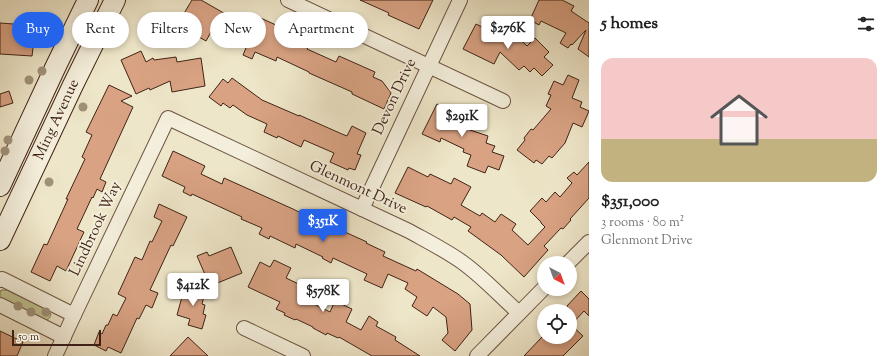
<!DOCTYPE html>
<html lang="en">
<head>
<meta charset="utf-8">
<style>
	body { margin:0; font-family:"Sorts Mill Goudy",serif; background:#f6f6f6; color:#222; height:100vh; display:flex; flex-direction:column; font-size:15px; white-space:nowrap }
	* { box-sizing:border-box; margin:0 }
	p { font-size:13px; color:#767676 }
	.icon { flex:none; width:22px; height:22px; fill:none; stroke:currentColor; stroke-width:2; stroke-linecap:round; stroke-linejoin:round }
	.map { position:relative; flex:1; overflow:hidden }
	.sheet { display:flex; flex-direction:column; background:#fff; width:300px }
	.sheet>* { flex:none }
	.guide { position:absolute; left:12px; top:12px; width:380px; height:36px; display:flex; gap:8px }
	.needle { width:26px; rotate:139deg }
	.controls { position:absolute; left:537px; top:256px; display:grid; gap:8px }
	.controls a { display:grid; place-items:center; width:40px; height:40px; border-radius:50%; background:#fff; box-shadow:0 2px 6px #0003; font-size:20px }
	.scale { position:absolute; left:12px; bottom:10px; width:89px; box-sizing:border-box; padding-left:4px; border:2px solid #402316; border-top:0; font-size:11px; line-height:14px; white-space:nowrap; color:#402316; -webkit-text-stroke:3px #f4efdc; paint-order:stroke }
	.price { position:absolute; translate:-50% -34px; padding:0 9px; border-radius:4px; background:#fff; color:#222; font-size:13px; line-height:26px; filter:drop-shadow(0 1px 2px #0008) }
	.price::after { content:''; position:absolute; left:50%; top:24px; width:12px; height:9px; margin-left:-6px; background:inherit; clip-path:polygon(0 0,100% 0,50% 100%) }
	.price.on { background:#2563eb; color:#fff }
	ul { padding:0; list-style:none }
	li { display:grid; align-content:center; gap:8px; height:212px; padding:0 12px }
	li+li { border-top:1px solid #e0e0e0 }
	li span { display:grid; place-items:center; height:124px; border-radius:12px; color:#555 }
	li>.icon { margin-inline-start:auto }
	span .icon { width:72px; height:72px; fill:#fffc; stroke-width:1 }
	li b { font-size:17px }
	h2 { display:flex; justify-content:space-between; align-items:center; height:48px; padding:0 12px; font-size:17px }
	.tag { padding:0 14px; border-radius:18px; background:#fff; box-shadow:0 2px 6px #0003; font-size:14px; line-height:36px }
	.tag.on { background:#2563eb; color:#fff }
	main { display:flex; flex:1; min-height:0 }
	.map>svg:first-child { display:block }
	.green { fill:#c1c291; stroke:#807254 }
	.building { fill:#d8a283; stroke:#402316 }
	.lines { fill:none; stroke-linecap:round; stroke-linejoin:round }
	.street-casing { stroke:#6c5443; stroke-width:16 }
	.secondary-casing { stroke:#402316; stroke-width:22 }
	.street { stroke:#f4efdc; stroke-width:14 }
	.secondary { stroke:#f4efdc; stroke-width:20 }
	.tree { fill:#a09178 }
	.labels { text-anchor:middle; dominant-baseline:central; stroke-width:4; stroke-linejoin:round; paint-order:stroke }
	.street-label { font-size:15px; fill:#402316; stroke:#f4efdc }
</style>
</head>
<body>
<main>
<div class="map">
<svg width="589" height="356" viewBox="0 0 589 356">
	<rect width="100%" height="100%" fill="#eee6c9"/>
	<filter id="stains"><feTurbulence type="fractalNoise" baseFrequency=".005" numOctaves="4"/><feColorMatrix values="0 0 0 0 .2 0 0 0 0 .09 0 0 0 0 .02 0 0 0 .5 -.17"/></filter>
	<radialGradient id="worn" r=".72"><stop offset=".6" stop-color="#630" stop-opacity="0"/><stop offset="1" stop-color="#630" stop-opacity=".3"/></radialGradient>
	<path class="green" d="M1,290H7L48,310L51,314C50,318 49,319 45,321L0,298V292Z"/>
	<g class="building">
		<polygon points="192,0 201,0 229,16 249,26 254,15 311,41 307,49 336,62 339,56 375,72 373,77 382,81 391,93 384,109 352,94 352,92 309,73 309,72 277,57 276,61 255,52 252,59 243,55 246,48 211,32 206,41 199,37 200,31 180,20"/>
		<polygon points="360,0 433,0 419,29 388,15 389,13"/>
		<polygon points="539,0 562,0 574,6 571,11 589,23 589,57 578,49 586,30 572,45 571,44 568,48 560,43 566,33 541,21 539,25 530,20"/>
		<polygon points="0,23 27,25 26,39 34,40 32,56 0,54"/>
		<polygon points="476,24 496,34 498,30 520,41 521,40 527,46 535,38 549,52 544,57 553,65 542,76 534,68 530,72 524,66 519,70 500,52 494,64 463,49"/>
		<polygon points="141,51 146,62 153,58 154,60 176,57 177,62 201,58 205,86 172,92 170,81 150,90 149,88 136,94 121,60"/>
		<polygon points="568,75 579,80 572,98 582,102 580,107 589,111 582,127 573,123 565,143 552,158 549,156 542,164 536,160 534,163 517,150 525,140 524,138 531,129 533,130 551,109 546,106 551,95 548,94 554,81 563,85"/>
		<polygon points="232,78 262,100 299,116 299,115 342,134 347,136 352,126 366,133 357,154 361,155 355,170 349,168 348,170 330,162 334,153 304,140 301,147 278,136 277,138 264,132 267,124 247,115 233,105 230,108 223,103 221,106 209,97 223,79 228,83"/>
		<polygon points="109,85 132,96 121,101 133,107 100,179 106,182 102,192 97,189 93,198 92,197 77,229 84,232 66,271 57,266 50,281 31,272 44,244 47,245 68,199 66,199 85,159 82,157 92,135 86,132"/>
		<polygon points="9,91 13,103 0,107 0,94"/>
		<polygon points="437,104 446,108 446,106 458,111 457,113 468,119 464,128 488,136 486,143 495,146 492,152 504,156 499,170 488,166 485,173 467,166 471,155 463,152 464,149 441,138 440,142 422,134"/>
		<polygon points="173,151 205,166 201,174 222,184 224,178 293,209 335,230 336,228 367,242 366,243 385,252 383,256 416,271 417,269 458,294 470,304 472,330 455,351 442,340 448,333 446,317 433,307 427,316 412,306 417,297 405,289 408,283 388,274 382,288 364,280 367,274 333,258 331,263 322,258 323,257 296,244 295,248 270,236 269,239 259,234 262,228 241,219 242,217 192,194 191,196 183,192 185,187 162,176"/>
		<polygon points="589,162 589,198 570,219 571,220 563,229 561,228 544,246 548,250 524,277 501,255 468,231 471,227 454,217 452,220 427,206 426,207 395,193 408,167 428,177 430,174 451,184 454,178 471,187 461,205 480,216 482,213 495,222 501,214 516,224 512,230 528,245 545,227 541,223 541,222 530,211 542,198 546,202 555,192 560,197 572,183 567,178 574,172 577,175"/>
		<polygon points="159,204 187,217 173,246 171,245 150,290 158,293 152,308 146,305 139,319 137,318 121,353 108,347 106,351 94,345 99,332 102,334 106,325 108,325 113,314 117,316 126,298 118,294 135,257 142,260 150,241 152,242 162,221 154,217"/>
		<polygon points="231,247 242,273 210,286 197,256 207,252 209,256"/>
		<polygon points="274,260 291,268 286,278 307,288 305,291 315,296 312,303 330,312 335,301 352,309 346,322 361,330 369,316 378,322 376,326 396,337 395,340 420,356 372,356 339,337 338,338 327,333 326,335 313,328 313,327 296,319 295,320 284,315 285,313 276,309 280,302 248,287 260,262 270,267"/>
		<polygon points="185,286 205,292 202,304 205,305 203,314 206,315 202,329 188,325 190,319 177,315"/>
		<polygon points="581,291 589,299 589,316 584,311 571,325 583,336 563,356 524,356 542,337 570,337 570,309 567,306"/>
		<polygon points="0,331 23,342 17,356 0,356"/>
		<polygon points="188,337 208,356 170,356"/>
	</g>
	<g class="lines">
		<g class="street-casing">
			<g id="street">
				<polyline points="288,0 503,101"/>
				<polyline points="362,209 460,0"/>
				<polyline points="568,263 589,242"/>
				<polyline points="0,280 2,279 74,315"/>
				<polyline points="0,305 64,337"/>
				<polyline points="244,328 303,356"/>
				<path d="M55,356L74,315L168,118L409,231C427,241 445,250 462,262C483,277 500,296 519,313"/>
				<polyline points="477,356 544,288"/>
			</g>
		</g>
		<g class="secondary-casing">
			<g id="secondary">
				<polyline points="0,186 55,68 88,0"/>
				<polyline points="0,240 73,85 115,0"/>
			</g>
		</g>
		<use href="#street" class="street"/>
		<use href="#secondary" class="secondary"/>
	</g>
	<g class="tree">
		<circle cx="55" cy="26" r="4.5"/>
		<circle cx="42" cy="71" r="4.5"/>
		<circle cx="29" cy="80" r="4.5"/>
		<circle cx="83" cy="107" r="4.5"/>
		<circle cx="8" cy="140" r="4.5"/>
		<circle cx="5" cy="151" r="4.5"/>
		<circle cx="49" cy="182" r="4.5"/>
		<circle cx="18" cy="306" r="4.5"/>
		<circle cx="31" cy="312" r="4.5"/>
		<circle cx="46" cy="312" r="4.5"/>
	</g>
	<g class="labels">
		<g class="street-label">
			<text transform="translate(395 97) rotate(-65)">Devon Drive</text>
			<text transform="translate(57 120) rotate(-65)">Ming Avenue</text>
			<text transform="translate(358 188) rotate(25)">Glenmont Drive</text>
			<text transform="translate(96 229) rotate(-65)">Lindbrook Way</text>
		</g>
	</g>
	<rect width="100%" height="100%" filter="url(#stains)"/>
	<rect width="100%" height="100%" fill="url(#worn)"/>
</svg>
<div class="controls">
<a><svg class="needle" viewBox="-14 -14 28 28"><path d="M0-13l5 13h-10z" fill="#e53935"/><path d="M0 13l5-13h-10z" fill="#767676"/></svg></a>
<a><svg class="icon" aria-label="locate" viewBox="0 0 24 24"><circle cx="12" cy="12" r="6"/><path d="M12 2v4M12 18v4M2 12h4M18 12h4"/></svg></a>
</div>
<div class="scale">50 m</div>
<b class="price" style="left:508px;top:50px">$276K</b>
<b class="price" style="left:462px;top:138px">$291K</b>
<b class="price on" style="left:323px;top:243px">$351K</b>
<b class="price" style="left:193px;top:307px">$412K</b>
<b class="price" style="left:323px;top:313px">$578K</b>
<div class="guide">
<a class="tag on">Buy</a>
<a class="tag">Rent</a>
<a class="tag">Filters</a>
<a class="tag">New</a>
<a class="tag">Apartment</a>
</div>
</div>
<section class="sheet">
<h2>5 homes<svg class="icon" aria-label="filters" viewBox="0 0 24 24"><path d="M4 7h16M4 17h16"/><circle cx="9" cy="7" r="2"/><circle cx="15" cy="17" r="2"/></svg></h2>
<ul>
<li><span style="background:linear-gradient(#f6c9c9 65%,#c2b280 0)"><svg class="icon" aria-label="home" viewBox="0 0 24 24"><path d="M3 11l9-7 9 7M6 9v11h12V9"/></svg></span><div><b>$351,000</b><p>3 rooms · 80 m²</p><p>Glenmont Drive</p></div></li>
</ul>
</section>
</main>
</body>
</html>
